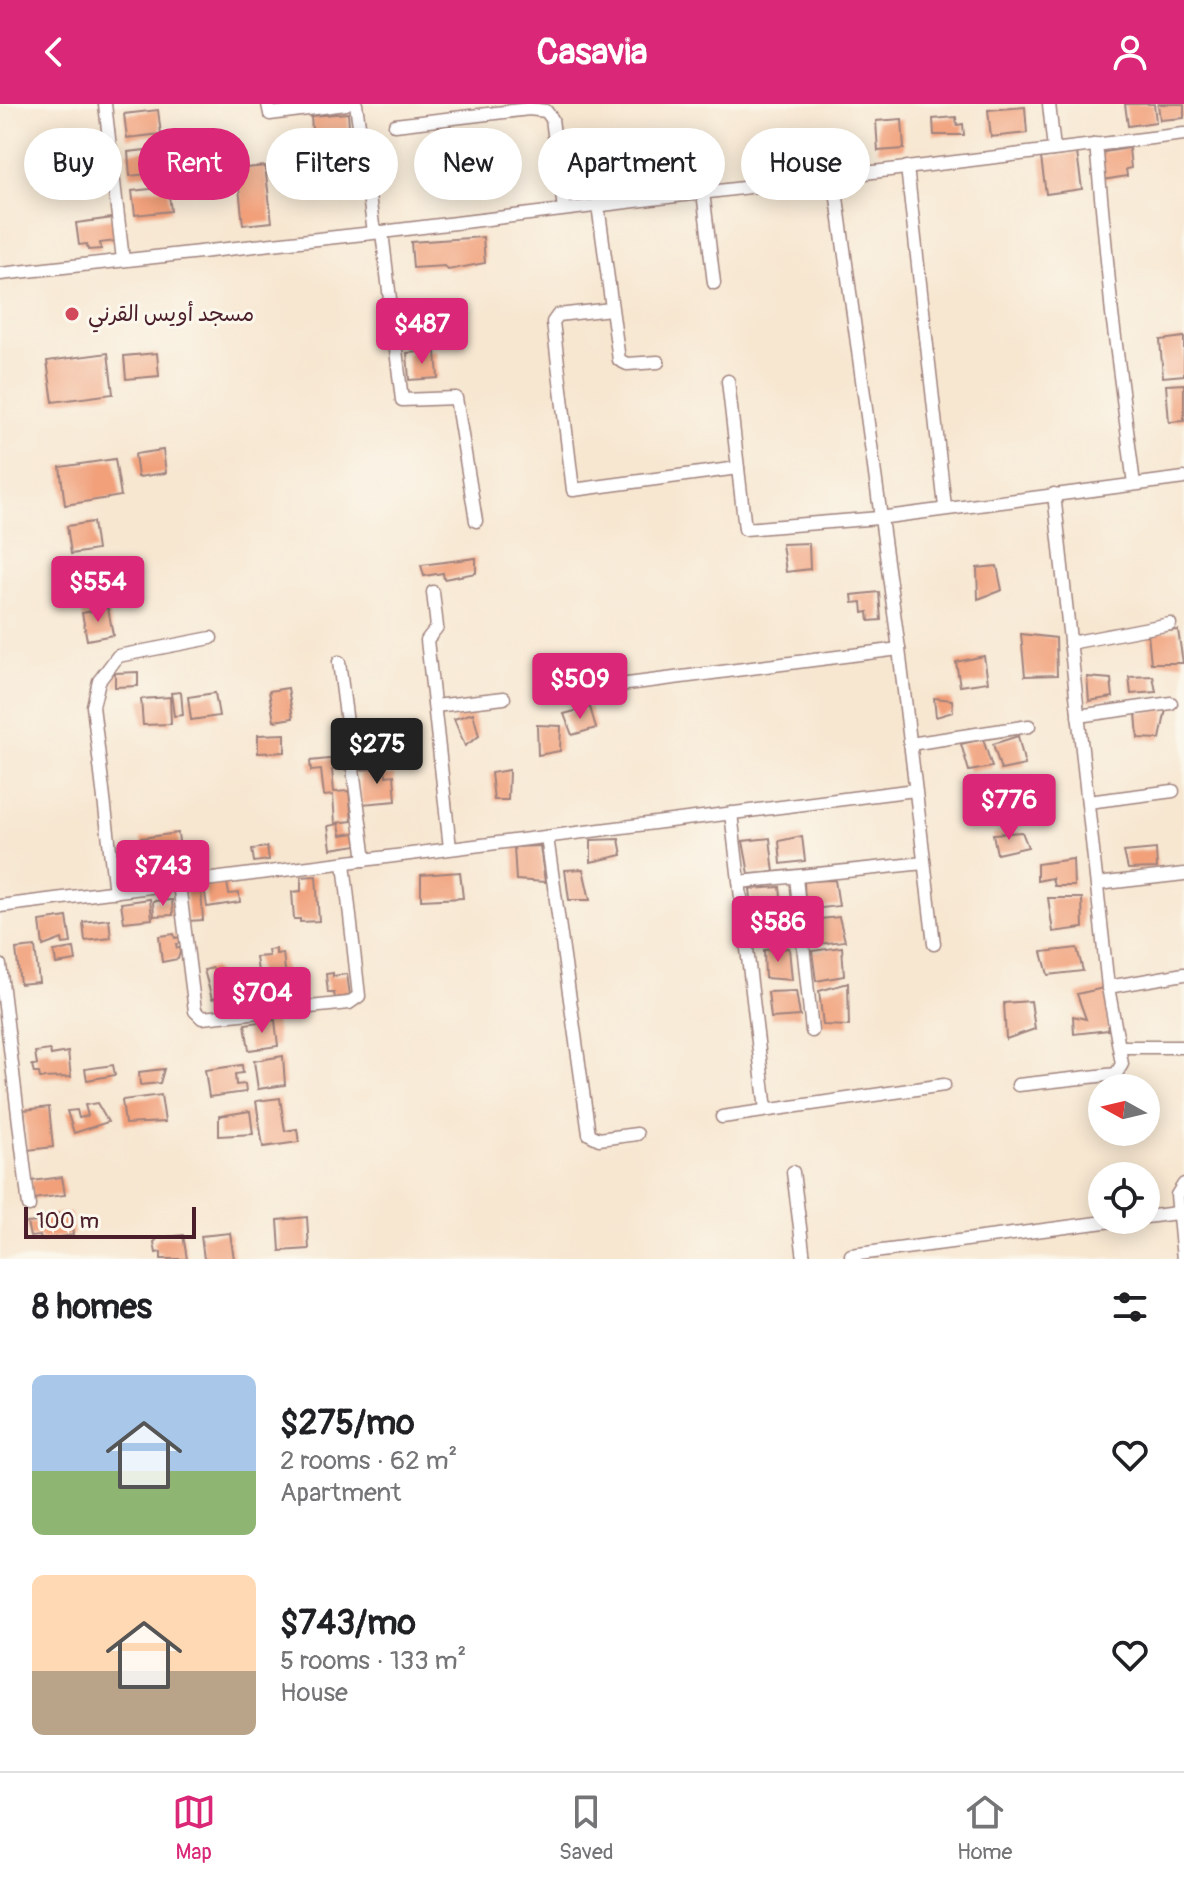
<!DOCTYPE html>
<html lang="en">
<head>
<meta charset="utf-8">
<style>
	body { margin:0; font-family:Pangolin,"Playpen Sans Arabic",sans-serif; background:#f2f2f2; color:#202124; height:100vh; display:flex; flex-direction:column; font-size:30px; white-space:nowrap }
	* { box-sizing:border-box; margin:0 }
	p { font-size:26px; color:#757577 }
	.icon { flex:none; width:44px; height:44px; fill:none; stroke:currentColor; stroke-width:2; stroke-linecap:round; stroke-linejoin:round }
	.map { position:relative; height:1155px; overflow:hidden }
	.panel { display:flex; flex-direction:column; background:#fff; flex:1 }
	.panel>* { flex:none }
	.hud { position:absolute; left:24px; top:24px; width:1136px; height:72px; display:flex; gap:16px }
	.needle { width:52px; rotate:278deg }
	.buttons { position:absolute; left:1088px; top:970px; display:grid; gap:16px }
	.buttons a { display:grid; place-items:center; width:72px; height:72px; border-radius:50%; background:#fff; box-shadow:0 4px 20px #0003; font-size:40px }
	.scale { position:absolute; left:24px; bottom:20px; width:172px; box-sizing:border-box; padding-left:8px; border:4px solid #4a1f2b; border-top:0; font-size:22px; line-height:28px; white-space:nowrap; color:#4a1f2b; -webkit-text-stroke:6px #fbf7ec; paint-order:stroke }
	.price { position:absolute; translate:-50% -68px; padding:0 18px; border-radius:8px; background:#db2777; color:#fff; font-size:26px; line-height:52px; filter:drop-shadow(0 2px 4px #0008) }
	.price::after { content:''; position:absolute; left:50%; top:48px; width:24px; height:18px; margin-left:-12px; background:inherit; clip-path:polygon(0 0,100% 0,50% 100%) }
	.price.active { background:#222; color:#fff }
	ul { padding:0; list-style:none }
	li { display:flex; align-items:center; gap:24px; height:200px; padding:0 32px }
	li span { display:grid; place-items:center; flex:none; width:224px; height:160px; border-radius:12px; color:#555 }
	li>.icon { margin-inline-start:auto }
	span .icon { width:96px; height:96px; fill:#fffc; stroke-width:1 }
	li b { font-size:34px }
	h2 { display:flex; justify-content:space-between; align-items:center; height:96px; padding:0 32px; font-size:34px }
	.pill { padding:0 28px; border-radius:36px; background:#fff; box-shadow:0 4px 20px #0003; font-size:28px; line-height:72px }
	.pill.active { background:#db2777; color:#fff }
	header { display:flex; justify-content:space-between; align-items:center; height:104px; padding:0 32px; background:#db2777; color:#fff; font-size:36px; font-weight:800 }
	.dock { display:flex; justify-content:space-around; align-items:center; height:112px; border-top:2px solid #e0e0e0; background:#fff; font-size:22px; color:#757577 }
	.dock a { display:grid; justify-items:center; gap:4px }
	.dock .active { color:#db2777 }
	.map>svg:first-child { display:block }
	.building { fill:#f1a07a }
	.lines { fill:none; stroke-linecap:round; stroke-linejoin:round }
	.street-casing { stroke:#a0837e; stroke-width:15 }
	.street { stroke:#fff; stroke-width:12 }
	.poi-dot { fill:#d1495b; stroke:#fbf7ec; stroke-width:3 }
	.labels { text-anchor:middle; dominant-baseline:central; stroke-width:6; stroke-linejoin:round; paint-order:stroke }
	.poi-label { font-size:22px; fill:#4a1f2b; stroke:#fbf7ec; text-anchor:start }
</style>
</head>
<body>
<header><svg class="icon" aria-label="back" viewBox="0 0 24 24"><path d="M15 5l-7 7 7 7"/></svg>Casavia<svg class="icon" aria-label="person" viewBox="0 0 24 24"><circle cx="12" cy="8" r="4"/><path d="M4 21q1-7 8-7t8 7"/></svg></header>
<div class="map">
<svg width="1184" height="1155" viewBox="0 0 1184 1155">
	<rect width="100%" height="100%" fill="#fbf7ec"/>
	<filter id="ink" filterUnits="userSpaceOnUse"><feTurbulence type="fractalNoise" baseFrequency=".0125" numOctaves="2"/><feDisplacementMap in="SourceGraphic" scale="16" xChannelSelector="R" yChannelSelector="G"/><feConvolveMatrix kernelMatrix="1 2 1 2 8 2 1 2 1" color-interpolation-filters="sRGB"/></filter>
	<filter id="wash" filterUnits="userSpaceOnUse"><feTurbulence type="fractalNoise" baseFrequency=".006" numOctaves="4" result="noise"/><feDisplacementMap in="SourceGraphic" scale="32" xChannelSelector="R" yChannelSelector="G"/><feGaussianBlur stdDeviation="1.8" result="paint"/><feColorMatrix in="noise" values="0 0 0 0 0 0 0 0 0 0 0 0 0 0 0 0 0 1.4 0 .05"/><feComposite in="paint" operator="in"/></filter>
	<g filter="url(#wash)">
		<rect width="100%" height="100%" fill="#f7e7d1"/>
		<g id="blocks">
			<g class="building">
				<polygon points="1125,0 1154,0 1156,18 1128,22"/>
				<polygon points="1158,0 1184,0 1184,14 1160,16"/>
				<polygon points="1025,3 1027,29 991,33 988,6"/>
				<polygon points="158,6 161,30 127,34 124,10"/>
				<polygon points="348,9 350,35 313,39 311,12"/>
				<polygon points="956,13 957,21 963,20 964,31 934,31 933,15"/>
				<polygon points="902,15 904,45 878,47 876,17"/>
				<polygon points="163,44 165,68 130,72 128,48"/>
				<polygon points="1129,44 1131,64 1126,65 1127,72 1103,76 1099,49"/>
				<polygon points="1077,49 1082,85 1046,90 1041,54"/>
				<polygon points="265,62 272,118 243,121 237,65"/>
				<polygon points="168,83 171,107 135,111 132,87"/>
				<polygon points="113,114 116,137 100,139 101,145 88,146 87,140 79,141 76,119"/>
				<polygon points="483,133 485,159 448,166 445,162 413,164 411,138"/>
				<polygon points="1184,233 1184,271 1163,273 1160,236"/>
				<polygon points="436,247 438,274 409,276 407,249"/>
				<polygon points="108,249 113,290 53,298 47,257"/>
				<polygon points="157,249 159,272 126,275 124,252"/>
				<polygon points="1184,280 1184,317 1169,318 1166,281"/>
				<polygon points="163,346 166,369 138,373 135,350"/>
				<polygon points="115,355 121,392 65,401 60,363"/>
				<polygon points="93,418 97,446 71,450 67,422"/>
				<polygon points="809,439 810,465 786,468 782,440"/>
				<polygon points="476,454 476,469 444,475 443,469 424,472 421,461"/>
				<polygon points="997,462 1002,486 978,495 977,464"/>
				<polygon points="879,488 881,516 869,517 868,508 863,509 862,498 853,499 852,491"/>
				<polygon points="108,504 113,531 87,536 82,509"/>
				<polygon points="1178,526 1183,559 1151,559 1148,529"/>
				<polygon points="1021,530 1056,534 1057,571 1025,572"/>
				<polygon points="984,552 988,578 960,582 956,558"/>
				<polygon points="138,568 138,582 115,583 115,569"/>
				<polygon points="1153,572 1156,588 1131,590 1129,573"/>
				<polygon points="1087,573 1111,575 1113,593 1089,597"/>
				<polygon points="288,584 293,614 274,617 269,587"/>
				<polygon points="181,588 183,611 174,612 171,589"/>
				<polygon points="215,589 219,612 191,616 188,593"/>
				<polygon points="170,593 171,620 143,621 141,595"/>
				<polygon points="934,594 952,596 953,608 936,613"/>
				<polygon points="590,603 596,624 572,631 564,610"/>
				<polygon points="1166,605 1160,635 1138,634 1136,609"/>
				<polygon points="473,609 479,632 465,642 454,615"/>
				<polygon points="537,621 561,622 560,647 538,651"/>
				<polygon points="285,630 285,648 258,649 258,631"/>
				<polygon points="1018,632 1025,661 1001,666 993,640"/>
				<polygon points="983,635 992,663 969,667 961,640"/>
				<polygon points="348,653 349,665 332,666 334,688 349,687 352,717 335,719 333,691 324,692 321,666 311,667 310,657"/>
				<polygon points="385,664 386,672 394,671 396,697 362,700 359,666"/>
				<polygon points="509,666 508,696 494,696 491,669"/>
				<polygon points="339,720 341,731 355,729 357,741 331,745 328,722"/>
				<polygon points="1022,728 1028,743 997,750 993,730"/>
				<polygon points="178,729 181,755 144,760 141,734"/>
				<polygon points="802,732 805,757 781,760 779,737"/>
				<polygon points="770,734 774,769 749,770 743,737"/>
				<polygon points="619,735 622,751 591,758 591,736"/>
				<polygon points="540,742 545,778 516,776 514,743"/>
				<polygon points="267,743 269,756 254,758 252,745"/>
				<polygon points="1156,745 1157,764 1128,765 1124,748"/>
				<polygon points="1073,755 1074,782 1054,782 1052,774 1037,777 1037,760"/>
				<polygon points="583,765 590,796 569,796 565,766"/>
				<polygon points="460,768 463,794 421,796 421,771"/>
				<polygon points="316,772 319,817 300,818 300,815 294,815 292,788 301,787 301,773"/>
				<polygon points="835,776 839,802 805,806 804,777"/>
				<polygon points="227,779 229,790 239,789 240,798 207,803 204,782"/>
				<polygon points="780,783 784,822 755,830 750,785"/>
				<polygon points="201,785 203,816 188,817 186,786"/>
				<polygon points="1048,794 1082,794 1083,824 1053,828"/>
				<polygon points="150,795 152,815 124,818 121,799"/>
				<polygon points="172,796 173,811 154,812 153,797"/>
				<polygon points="67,813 71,839 63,840 62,835 43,842 40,817"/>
				<polygon points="839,813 845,837 810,841 810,816"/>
				<polygon points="109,815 111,834 85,837 83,818"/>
				<polygon points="174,830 175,834 180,833 181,839 176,840 177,844 181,844 178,855 162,858 159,832"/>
				<polygon points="35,843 39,878 20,880 16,845"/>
				<polygon points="842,843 844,872 816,877 812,847"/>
				<polygon points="74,844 76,857 56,860 54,847"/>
				<polygon points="789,844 792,876 765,874 764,846"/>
				<polygon points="1077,844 1083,867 1048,871 1042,848"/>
				<polygon points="276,845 276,850 283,849 286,875 259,875 256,853 269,852 268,846"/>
				<polygon points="213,864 219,872 226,871 230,891 212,895 204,866"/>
				<polygon points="333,869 333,872 347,870 350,892 335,894 334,889 328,889 326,870"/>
				<polygon points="848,879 849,922 823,921 819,887"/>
				<polygon points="1108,883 1108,926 1074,930 1073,912 1086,915 1077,890"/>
				<polygon points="796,887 800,912 771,914 768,888"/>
				<polygon points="1031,897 1035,925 1006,935 1004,899"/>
				<polygon points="275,916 278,942 249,946 245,920"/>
				<polygon points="50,946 51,951 68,948 71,973 40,974 39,969 34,969 32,961 37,961 35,948"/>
				<polygon points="283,952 285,981 258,985 254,957"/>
				<polygon points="113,961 115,971 87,976 85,965"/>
				<polygon points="242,961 243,969 235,970 236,981 245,980 246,988 209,993 205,966"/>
				<polygon points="164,965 160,979 140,981 139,968"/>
				<polygon points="161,991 165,1018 125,1020 122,996"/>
				<polygon points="280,994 285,1027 297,1025 299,1038 263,1043 256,997"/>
				<polygon points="97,999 108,1018 74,1029 67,1007 77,1006 79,1014 88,1012 85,1001"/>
				<polygon points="49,1003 53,1043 28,1046 24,1006"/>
				<polygon points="250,1007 253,1030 219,1032 219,1012"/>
				<polygon points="62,1073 65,1091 33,1095 31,1077"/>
				<polygon points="70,1108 73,1131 41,1136 40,1132 30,1133 27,1119 37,1118 36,1113"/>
				<polygon points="307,1113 309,1145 280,1147 278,1116"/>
				<polygon points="230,1129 234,1155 204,1155 201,1132"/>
				<polygon points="183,1131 187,1155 161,1155 161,1148 156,1149 154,1138 158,1134"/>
			</g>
		</g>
	</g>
	<g filter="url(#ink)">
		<use href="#blocks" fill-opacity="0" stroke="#a0837e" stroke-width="2"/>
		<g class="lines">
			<g class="street-casing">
				<g id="street">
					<polyline points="105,0 123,156"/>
					<polyline points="268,0 270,10 346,0"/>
					<polyline points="356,0 374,128"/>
					<polyline points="1049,0 1054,45"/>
					<polyline points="395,21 529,5 546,7 552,15 564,105"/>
					<polyline points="1096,40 1112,210 1134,380"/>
					<polyline points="907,63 945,403"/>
					<polyline points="834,72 899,545 934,840"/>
					<polyline points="703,88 714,179"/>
					<polyline points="598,101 619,256 627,260 658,258"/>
					<polyline points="382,128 402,296 456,294 476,417"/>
					<polyline points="0,170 382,128 1184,30"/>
					<polyline points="611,205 558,211 553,218 573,386 738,364"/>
					<polyline points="728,277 745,425 879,414 1184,374"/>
					<polyline points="433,488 437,523 427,536 450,744"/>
					<polyline points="1070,539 1170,520"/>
					<polyline points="339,558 365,756"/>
					<polyline points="604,583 899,545"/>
					<polyline points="435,602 504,594"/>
					<polyline points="1078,612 1171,599"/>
					<polyline points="910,640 1029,622"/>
					<polyline points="1088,698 1173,687"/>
					<polyline points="731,709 766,1006"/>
					<polyline points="547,733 589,1030 599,1035 637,1030"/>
					<polyline points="796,773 812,927"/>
					<polyline points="740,778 924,759"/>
					<polyline points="179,780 195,907 202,914 349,899 359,892 344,759"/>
					<polyline points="1097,780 1184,770"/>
					<polyline points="115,788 93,602 99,577 118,552 211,534"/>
					<polyline points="0,802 915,686"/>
					<polyline points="0,861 29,1102"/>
					<polyline points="1108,883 1184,870"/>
					<polyline points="1120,943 1184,943"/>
					<polyline points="1018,981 1116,970 1122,960 1108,883 1054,390"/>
					<polyline points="722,1013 944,981"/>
					<polyline points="793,1068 804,1155"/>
					<polyline points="1146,1113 1177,1109"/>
					<polyline points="851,1151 1120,1116"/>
					<polyline points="1183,1155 1177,1091 1184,1080"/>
				</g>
			</g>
			<use href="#street" class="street"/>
		</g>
	</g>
	<circle class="poi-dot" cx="72" cy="210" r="8"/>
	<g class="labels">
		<g class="poi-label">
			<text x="88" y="210">مسجد أويس القرني</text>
		</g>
	</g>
</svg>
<div class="buttons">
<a><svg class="needle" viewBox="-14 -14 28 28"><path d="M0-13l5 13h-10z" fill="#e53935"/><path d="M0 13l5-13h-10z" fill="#757577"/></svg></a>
<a><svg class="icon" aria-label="locate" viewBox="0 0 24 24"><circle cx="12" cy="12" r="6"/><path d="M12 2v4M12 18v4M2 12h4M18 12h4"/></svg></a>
</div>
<div class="scale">100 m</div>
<b class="price" style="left:422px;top:262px">$487</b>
<b class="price" style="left:98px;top:520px">$554</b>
<b class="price" style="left:580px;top:617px">$509</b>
<b class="price active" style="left:377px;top:682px">$275</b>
<b class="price" style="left:1009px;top:738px">$776</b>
<b class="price" style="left:163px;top:804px">$743</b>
<b class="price" style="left:778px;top:860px">$586</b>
<b class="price" style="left:262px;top:931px">$704</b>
<div class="hud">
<a class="pill">Buy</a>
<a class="pill active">Rent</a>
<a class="pill">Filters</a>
<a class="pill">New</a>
<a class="pill">Apartment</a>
<a class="pill">House</a>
</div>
</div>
<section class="panel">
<h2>8 homes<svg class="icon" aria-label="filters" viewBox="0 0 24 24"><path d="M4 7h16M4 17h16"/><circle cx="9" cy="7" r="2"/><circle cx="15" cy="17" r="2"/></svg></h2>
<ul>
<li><span style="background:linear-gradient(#a9c7e8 60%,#8fb573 0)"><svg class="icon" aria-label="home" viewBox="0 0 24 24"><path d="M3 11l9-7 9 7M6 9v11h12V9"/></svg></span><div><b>$275/mo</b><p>2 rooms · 62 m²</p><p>Apartment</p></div><svg class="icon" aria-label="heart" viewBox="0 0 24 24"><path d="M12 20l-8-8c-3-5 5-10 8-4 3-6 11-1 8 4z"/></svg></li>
<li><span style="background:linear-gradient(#ffd9b3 60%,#b9a48a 0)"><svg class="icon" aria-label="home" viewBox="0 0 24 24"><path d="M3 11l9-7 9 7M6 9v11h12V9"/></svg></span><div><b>$743/mo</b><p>5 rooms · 133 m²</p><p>House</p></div><svg class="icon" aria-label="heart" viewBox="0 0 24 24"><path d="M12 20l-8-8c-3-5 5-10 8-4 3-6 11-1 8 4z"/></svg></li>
</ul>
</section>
<nav class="dock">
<a class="active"><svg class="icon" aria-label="map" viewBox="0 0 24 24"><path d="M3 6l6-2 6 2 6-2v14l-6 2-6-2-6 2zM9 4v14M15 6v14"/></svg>Map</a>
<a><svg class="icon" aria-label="saved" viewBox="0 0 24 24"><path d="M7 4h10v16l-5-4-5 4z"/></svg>Saved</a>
<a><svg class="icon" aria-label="home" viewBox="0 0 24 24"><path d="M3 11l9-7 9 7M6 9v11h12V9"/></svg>Home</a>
</nav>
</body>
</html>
